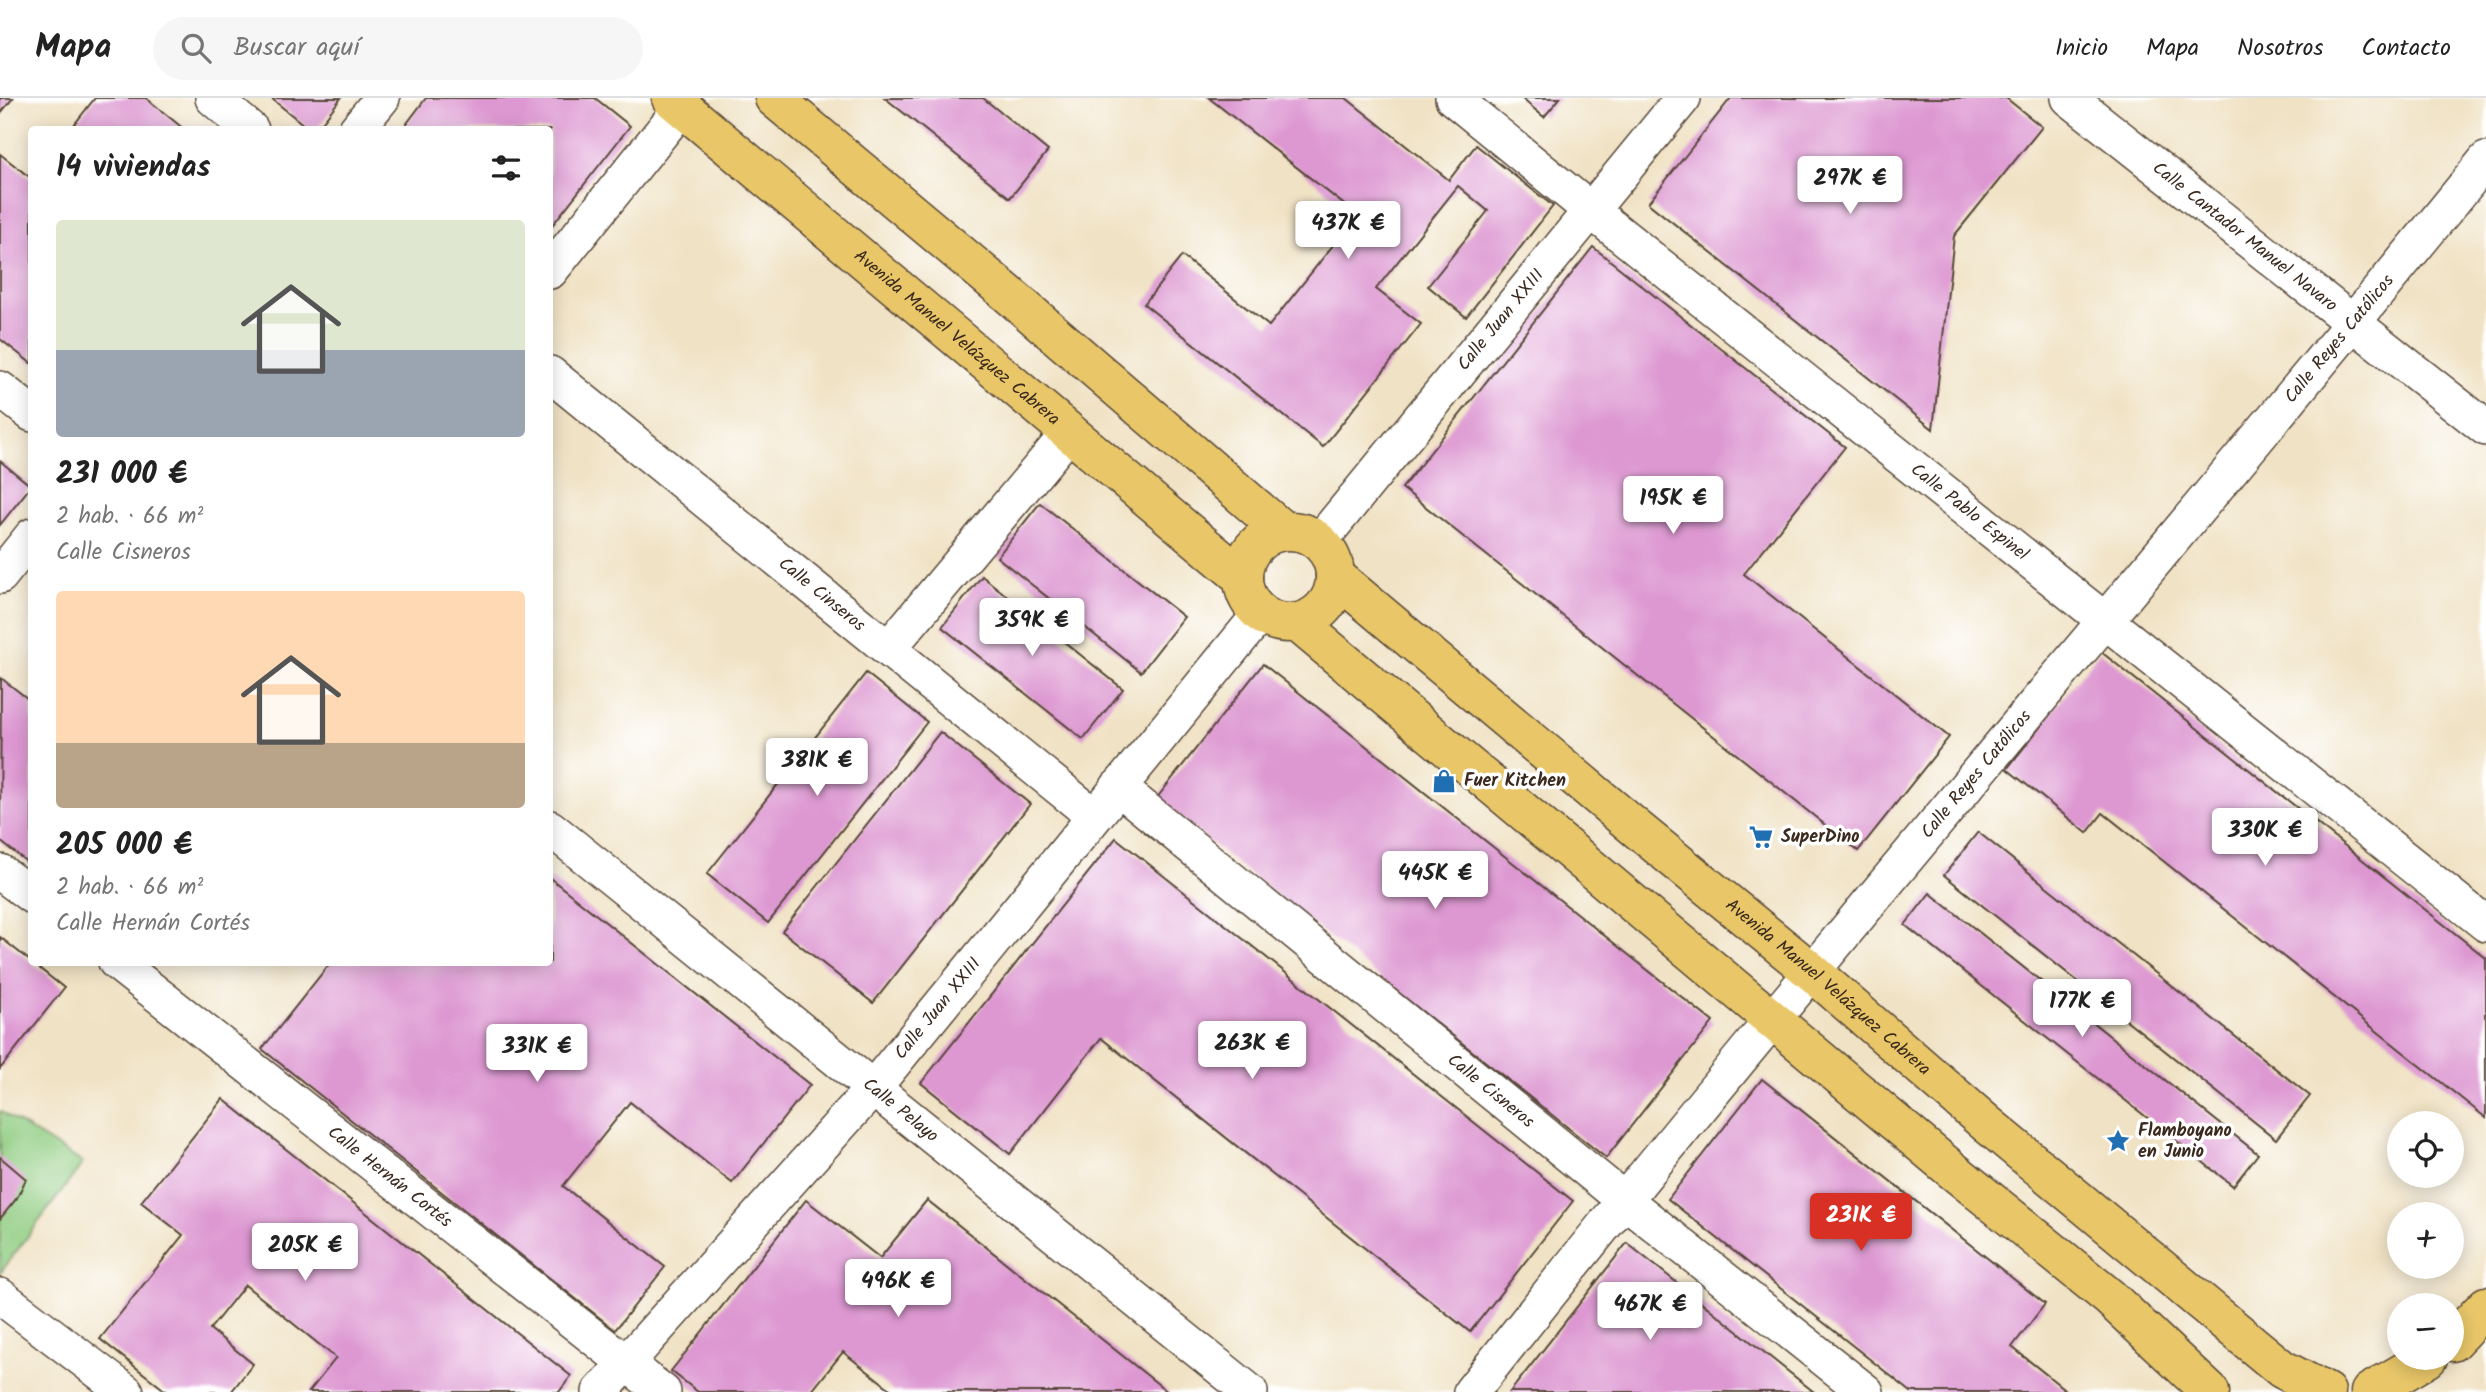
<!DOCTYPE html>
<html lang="es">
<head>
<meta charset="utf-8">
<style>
	body { margin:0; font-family:Kalam,sans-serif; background:#f6f6f6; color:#222; height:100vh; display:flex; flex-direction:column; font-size:26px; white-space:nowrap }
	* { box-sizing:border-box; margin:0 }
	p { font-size:23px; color:#767676 }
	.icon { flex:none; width:38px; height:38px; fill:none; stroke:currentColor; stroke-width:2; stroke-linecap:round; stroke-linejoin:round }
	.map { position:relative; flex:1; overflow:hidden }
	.side { position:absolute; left:28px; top:28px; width:525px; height:840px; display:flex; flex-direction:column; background:#fff; border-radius:7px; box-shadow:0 4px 18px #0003 }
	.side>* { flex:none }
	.fabs { position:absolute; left:2387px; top:1013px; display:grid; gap:14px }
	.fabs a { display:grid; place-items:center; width:77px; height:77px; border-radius:50%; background:#fff; box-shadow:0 4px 18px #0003; font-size:35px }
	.price { position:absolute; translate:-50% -60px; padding:0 16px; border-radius:7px; background:#fff; color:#222; font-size:23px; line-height:46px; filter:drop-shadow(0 2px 4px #0008) }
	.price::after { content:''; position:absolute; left:50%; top:42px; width:21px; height:16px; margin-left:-10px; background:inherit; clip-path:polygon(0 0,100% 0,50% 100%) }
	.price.selected { background:#d93025; color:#fff }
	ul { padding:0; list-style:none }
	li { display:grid; align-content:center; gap:14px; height:371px; padding:0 28px }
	li span { display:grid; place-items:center; height:217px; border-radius:7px; color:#555 }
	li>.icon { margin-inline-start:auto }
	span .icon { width:126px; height:126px; fill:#fffc; stroke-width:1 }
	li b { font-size:30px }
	h2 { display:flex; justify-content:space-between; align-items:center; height:84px; padding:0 28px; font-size:30px }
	header { display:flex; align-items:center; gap:42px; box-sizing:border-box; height:98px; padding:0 35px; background:#fff; border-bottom:2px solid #e0e0e0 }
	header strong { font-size:33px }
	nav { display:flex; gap:38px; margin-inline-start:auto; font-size:24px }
	.search { width:490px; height:63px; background:#f6f6f6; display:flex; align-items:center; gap:18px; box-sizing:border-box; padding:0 24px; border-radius:38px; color:#767676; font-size:26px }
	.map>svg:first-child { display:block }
	.green { fill:#90cc81; stroke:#667b50; stroke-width:2 }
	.building { fill:#dd98d1 }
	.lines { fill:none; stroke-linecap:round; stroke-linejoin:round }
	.minor-casing { stroke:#564637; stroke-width:38 }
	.primary-casing { stroke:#564637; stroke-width:41 }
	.minor { stroke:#fff; stroke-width:35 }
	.primary { stroke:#e9c769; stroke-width:38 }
	.labels { text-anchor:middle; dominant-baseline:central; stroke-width:7; stroke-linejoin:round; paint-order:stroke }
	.street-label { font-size:18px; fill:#3b2a1e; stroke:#fff }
	.poi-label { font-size:18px; font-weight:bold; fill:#3b2a1e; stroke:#fff; text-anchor:start }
</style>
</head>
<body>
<header>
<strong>Mapa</strong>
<div class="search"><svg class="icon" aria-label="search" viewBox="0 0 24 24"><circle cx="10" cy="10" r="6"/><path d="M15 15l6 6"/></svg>Buscar aquí</div>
<nav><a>Inicio</a><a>Mapa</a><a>Nosotros</a><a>Contacto</a></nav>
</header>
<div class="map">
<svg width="2486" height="1294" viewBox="0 0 2486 1294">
	<rect width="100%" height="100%" fill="#fff"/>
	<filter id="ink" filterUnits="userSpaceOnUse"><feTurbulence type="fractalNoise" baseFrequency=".0143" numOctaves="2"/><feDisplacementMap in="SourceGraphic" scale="14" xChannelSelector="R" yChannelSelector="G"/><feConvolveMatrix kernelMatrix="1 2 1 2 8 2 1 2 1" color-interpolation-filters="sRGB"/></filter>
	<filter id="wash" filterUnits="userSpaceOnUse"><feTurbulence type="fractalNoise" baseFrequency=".00686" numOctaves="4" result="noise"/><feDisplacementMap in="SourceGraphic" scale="28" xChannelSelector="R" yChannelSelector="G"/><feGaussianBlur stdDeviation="1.57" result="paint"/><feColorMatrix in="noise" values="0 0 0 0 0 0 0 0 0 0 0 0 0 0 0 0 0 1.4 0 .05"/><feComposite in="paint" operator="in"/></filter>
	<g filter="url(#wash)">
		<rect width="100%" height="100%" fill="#f0e2c4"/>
		<polygon class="green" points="0,1013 83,1065 0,1175"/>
		<g id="blocks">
			<g class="building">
				<polygon points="0,0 13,0 0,16"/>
				<polygon points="95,0 146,0 185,32 70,32"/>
				<polygon points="271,0 341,0 316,32 310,32"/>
				<polygon points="426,0 595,0 630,28 550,130 550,32 402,32"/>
				<polygon points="885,0 983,0 1048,53 1010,100"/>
				<polygon points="1209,0 1346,0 1449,82 1476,47 1553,108 1466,219 1428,188 1488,113 1458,88 1376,191 1421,226 1323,349 1144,206 1182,158 1269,228 1357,117"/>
				<polygon points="1521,0 1560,0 1544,19"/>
				<polygon points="1731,0 2006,0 2042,29 1954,138 1933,331 1648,105"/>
				<polygon points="0,56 32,81 32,266 0,241"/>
				<polygon points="1593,149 1845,349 1744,476 1949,639 1858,753 1402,390"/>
				<polygon points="0,363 31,388 0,427"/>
				<polygon points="1040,405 1184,519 1141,574 997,459"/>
				<polygon points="982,478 1123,591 1083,641 942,529"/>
				<polygon points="2100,553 2486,860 2486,1020 2103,715 2087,735 2007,671"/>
				<polygon points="1263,566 1713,924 1606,1060 1156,701"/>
				<polygon points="866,575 927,624 768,825 707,776"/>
				<polygon points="1,580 32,604 32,768 0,743"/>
				<polygon points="940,634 1030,706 873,905 782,833"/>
				<polygon points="1978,734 2310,998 2276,1041 1944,777"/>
				<polygon points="1116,740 1573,1103 1470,1234 1101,940 1010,1056 921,985"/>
				<polygon points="550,780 810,987 732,1085 630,1004 563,1088 665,1169 615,1232 262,951 331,864 550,864"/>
				<polygon points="1930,795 2258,1056 2233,1088 1905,827"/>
				<polygon points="0,839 64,890 0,971"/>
				<polygon points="1762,981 2045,1206 2012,1249 2068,1294 1911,1294 1668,1101"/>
				<polygon points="223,1001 571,1278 559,1294 309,1294 336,1260 245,1187 210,1231 253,1266 231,1294 167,1294 100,1241 183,1137 141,1104"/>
				<polygon points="0,1059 26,1081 17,1100 0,1121"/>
				<polygon points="806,1102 880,1160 927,1102 1168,1294 894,1294 843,1254 811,1294 698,1294 671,1273"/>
				<polygon points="1627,1145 1814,1294 1510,1294"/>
			</g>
		</g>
	</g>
	<g filter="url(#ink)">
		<use href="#blocks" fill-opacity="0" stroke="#564637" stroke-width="2"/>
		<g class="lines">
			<g class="minor-casing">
				<g id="minor">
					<polyline points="213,0 251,32"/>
					<path id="s1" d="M1453,0L1590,112L2486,826"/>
					<path id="s2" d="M2069,0L2486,330"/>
					<polyline points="356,32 382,0"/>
					<polyline points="550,173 682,9"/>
					<path id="s3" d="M550,276L1094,718"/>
					<polyline points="0,291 32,316"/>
					<path id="s4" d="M1319,444L1683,0"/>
					<polyline points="0,478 32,438"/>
					<polyline points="888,551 1069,335"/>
					<path id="s5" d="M1118,689L1623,1101L1866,1294"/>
					<path id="s6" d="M550,730L1250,1294"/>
					<polyline points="0,774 32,798"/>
					<path id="s7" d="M116,864L663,1294"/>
					<polyline points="0,1198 126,1294"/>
					<path id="s8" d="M600,1294L874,989L1261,515"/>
					<path id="s9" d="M1471,1294C1801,876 2151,475 2486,62"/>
				</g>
			</g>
			<g class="primary-casing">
				<g id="primary">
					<path id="s10" d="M671,0L1243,480"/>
					<polyline points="774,0 1007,195 1282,432"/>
					<circle cx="1289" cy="479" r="46"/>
					<path id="s11" d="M1335,478L1637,731L1811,873L1987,1026L2282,1271L2326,1294"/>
					<polyline points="1298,525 1951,1071 2109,1199 2210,1294"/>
					<polyline points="2452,1244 2486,1208"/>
					<polyline points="2370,1294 2428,1260"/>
				</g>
			</g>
			<use href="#minor" class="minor"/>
			<use href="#primary" class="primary"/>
		</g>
	</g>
	<defs>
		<g id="shop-bare" transform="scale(1.89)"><path d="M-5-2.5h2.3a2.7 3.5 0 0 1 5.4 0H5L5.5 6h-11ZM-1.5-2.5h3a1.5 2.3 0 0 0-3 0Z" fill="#1f6fb2" stroke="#fff" stroke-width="2.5" paint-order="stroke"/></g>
		<g id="supermarket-bare" transform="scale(1.89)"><path d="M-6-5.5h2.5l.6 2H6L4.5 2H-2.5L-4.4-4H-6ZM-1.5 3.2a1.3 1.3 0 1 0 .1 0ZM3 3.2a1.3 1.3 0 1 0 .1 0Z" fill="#1f6fb2" stroke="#fff" stroke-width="2.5" paint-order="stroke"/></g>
		<g id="sight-bare" transform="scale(1.89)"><path d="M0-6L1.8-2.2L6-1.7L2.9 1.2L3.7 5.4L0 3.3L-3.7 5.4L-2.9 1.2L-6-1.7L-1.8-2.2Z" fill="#1f6fb2" stroke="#fff" stroke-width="2.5" paint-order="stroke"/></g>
	</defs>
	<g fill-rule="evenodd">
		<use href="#shop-bare" x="1444" y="683"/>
		<use href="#supermarket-bare" x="1761" y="739"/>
		<use href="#sight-bare" x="2118" y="1043"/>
	</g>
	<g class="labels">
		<g class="street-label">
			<text stroke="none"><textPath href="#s2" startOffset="224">Calle Cantador Manuel Navaro</textPath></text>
			<text stroke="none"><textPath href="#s4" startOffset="287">Calle Juan XXIII</textPath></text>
			<text stroke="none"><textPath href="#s10" startOffset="373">Avenida Manuel Velázquez Cabrera</textPath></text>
			<text stroke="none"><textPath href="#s9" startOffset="1365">Calle Reyes Católicos</textPath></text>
			<text stroke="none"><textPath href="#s1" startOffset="662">Calle Pablo Espinel</textPath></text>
			<text stroke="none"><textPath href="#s3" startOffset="350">Calle Cinseros</textPath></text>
			<text stroke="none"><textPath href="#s9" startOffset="798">Calle Reyes Católicos</textPath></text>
			<text stroke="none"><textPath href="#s11" startOffset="642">Avenida Manuel Velázquez Cabrera</textPath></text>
			<text stroke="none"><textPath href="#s8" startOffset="511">Calle Juan XXIII</textPath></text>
			<text stroke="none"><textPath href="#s5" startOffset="481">Calle Cisneros</textPath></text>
			<text stroke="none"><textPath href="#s6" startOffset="450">Calle Pelayo</textPath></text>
			<text stroke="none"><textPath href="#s7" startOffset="348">Calle Hernán Cortés</textPath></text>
		</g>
		<g class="poi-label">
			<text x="1464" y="683">Fuer Kitchen</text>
			<text x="1781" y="739">SuperDino</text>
			<text x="2138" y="1033">Flamboyano<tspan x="2138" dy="21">en Junio</tspan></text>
		</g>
	</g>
</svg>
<div class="fabs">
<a><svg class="icon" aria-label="locate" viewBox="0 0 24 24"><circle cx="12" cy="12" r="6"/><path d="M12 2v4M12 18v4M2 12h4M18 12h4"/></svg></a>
<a>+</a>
<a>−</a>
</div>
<b class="price" style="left:1850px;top:118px">297K €</b>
<b class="price" style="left:1348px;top:163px">437K €</b>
<b class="price" style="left:1673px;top:438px">195K €</b>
<b class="price" style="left:1032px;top:560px">359K €</b>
<b class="price" style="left:817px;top:700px">381K €</b>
<b class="price" style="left:2265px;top:770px">330K €</b>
<b class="price" style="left:1435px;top:813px">445K €</b>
<b class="price" style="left:2082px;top:941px">177K €</b>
<b class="price" style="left:1252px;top:983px">263K €</b>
<b class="price" style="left:537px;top:986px">331K €</b>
<b class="price selected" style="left:1861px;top:1155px">231K €</b>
<b class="price" style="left:305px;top:1185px">205K €</b>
<b class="price" style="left:898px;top:1221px">496K €</b>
<b class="price" style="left:1650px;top:1244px">467K €</b>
<section class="side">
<h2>14 viviendas<svg class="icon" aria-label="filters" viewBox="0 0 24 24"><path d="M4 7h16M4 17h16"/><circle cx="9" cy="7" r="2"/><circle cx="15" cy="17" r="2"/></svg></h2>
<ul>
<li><span style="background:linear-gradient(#dfe7d0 60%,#9aa5b1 0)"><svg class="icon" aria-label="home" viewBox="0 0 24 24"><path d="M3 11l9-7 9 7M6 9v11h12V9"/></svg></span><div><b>231 000 €</b><p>2 hab. · 66 m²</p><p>Calle Cisneros</p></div></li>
<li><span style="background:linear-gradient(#ffd9b3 70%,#b9a48a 0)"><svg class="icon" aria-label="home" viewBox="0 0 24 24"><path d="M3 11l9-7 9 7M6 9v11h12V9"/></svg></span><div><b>205 000 €</b><p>2 hab. · 66 m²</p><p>Calle Hernán Cortés</p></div></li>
</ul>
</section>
</div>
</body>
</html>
